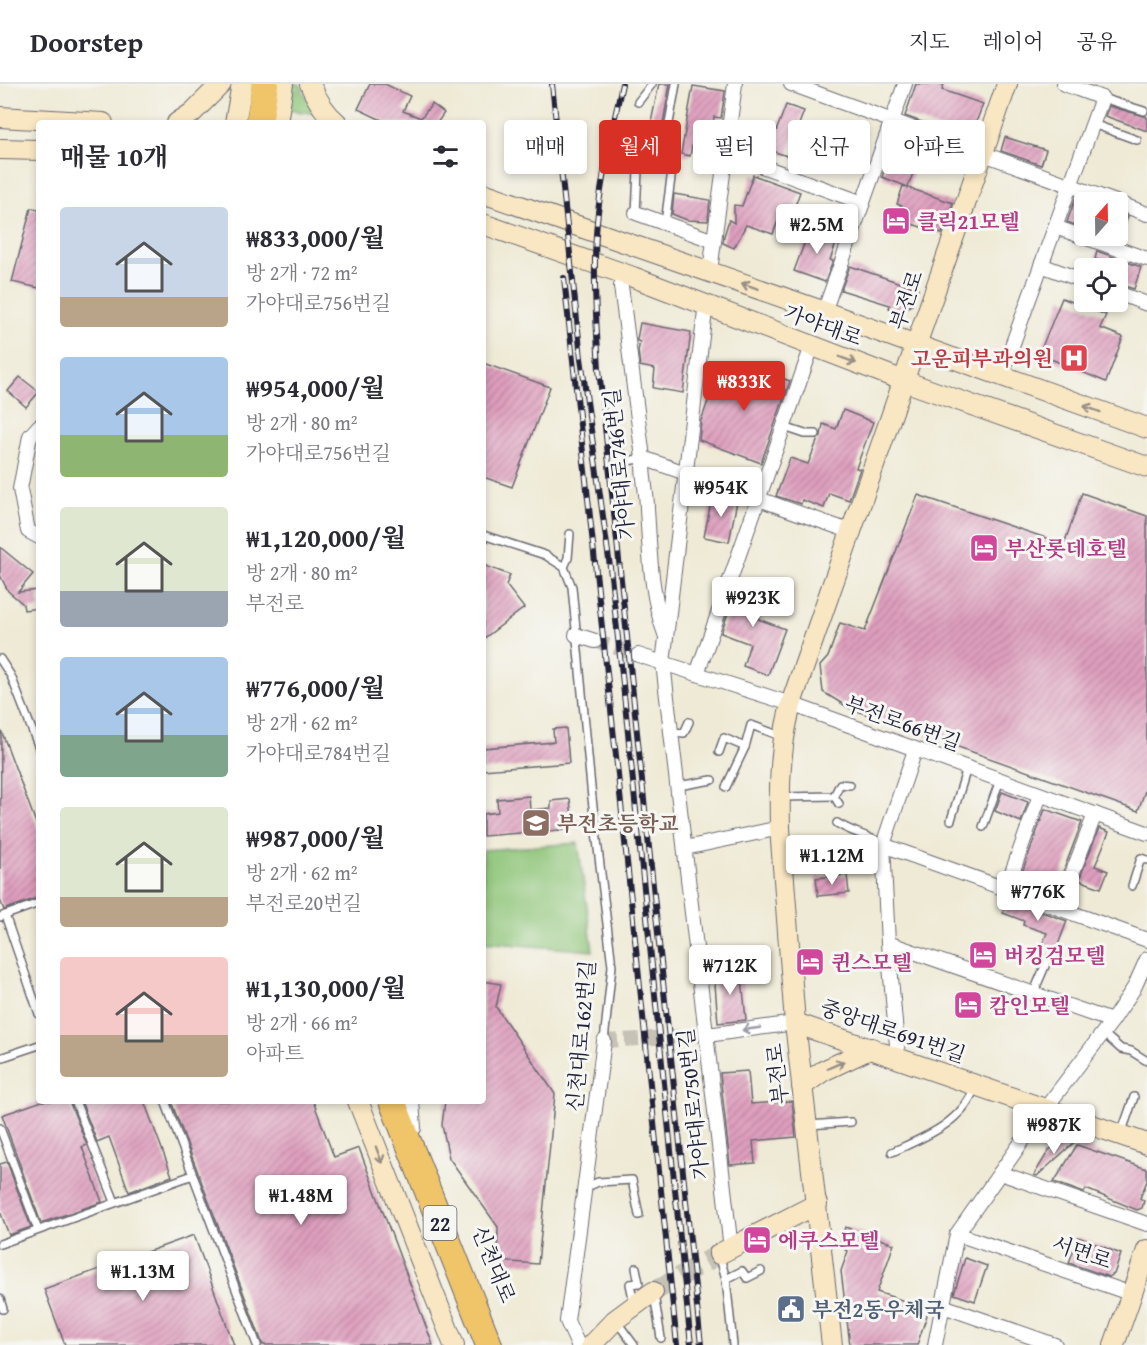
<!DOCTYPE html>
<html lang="ko">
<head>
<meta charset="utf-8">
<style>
	body { margin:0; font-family:"Gentium Book Plus","Noto Serif KR",serif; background:#f7f7f7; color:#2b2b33; height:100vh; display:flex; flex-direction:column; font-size:22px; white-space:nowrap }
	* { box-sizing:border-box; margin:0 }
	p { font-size:20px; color:#7c7c81 }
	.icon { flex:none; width:33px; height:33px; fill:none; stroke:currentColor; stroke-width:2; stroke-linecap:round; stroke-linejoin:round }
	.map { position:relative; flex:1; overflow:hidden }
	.panel { position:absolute; left:36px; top:36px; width:450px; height:984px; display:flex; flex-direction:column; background:#fff; border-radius:6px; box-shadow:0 3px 9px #0003 }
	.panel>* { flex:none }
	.guide { position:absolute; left:504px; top:36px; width:552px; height:54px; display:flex; gap:12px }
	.needle { width:39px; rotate:20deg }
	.buttons { position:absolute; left:1074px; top:108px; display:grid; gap:12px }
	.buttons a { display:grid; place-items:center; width:54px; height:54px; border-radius:6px; background:#fff; box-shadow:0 3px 9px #0003; font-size:30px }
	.price { position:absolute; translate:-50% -51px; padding:0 14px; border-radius:6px; background:#fff; color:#222; font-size:20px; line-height:39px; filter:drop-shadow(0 2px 3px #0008) }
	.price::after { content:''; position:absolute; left:50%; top:36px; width:18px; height:14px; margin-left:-9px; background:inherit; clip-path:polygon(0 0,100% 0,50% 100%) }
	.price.current { background:#d93025; color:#fff }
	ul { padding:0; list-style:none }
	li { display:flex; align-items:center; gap:18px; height:150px; padding:0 24px }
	li span { display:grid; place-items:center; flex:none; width:168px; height:120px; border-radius:6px; color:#555 }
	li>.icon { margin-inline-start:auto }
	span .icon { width:72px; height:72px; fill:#fffc; stroke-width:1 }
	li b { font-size:26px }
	h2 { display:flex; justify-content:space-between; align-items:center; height:72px; padding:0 24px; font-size:26px }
	.tag { padding:0 21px; border-radius:6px; background:#fff; box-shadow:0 3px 9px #0003; font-size:21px; line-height:54px }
	.tag.current { background:#d93025; color:#fff }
	header { display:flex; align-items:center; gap:36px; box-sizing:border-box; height:84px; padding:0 30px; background:#fff; border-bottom:2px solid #e1e1e2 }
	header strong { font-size:28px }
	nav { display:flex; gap:33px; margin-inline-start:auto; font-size:21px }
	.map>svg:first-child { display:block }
	.grass { fill:url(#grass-tufts); stroke:#58745a; stroke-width:1.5 }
	.pitch { fill:#8ec578; stroke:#58745a; stroke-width:1.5 }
	.building { fill:url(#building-hatch) }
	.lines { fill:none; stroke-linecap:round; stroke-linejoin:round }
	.street-tunnel { stroke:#c6c2b6; stroke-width:14; stroke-dasharray:14 7; stroke-linecap:butt }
	.secondary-tunnel { stroke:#c6c2b6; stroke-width:20; stroke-dasharray:20 10; stroke-linecap:butt }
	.lane-casing { stroke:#6a6871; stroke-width:10 }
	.street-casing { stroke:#6a6871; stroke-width:16 }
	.secondary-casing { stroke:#6a6871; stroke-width:22 }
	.highway-casing { stroke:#6a6871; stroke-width:28 }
	.lane { stroke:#fff; stroke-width:7 }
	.street { stroke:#fff; stroke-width:14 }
	.secondary { stroke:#f9e7c3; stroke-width:20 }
	.highway { stroke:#f0c469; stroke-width:26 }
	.rail-casing { stroke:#22223b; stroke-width:6 }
	.rail { stroke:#f6f6f2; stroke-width:4; stroke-dasharray:11; stroke-linecap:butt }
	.oneway { stroke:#988e86 }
	.oneway2 { stroke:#9c9ca7 }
	.labels { text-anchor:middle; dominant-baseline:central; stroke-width:6; stroke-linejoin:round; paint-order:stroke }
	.shield { fill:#f6f6f2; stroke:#626272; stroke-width:1.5 }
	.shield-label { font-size:20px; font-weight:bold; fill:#22223b }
	.hotel-label { font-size:21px; font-weight:bold; fill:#b23c85; stroke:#f6f6f2; text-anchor:start }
	.street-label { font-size:21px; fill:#22223b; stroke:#f6f6f2 }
	.health-label { font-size:21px; font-weight:bold; fill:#be3a42; stroke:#f6f6f2; text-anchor:end }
	.education-label { font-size:21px; font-weight:bold; fill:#785e54; stroke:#f6f6f2; text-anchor:start }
	.service-label { font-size:21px; font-weight:bold; fill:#4e5e75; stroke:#f6f6f2; text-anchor:start }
</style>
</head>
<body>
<header>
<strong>Doorstep</strong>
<nav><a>지도</a><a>레이어</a><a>공유</a></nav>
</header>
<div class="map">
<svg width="1147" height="1261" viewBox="0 0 1147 1261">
	<defs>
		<pattern id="grass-tufts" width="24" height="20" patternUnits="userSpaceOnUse" patternTransform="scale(1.5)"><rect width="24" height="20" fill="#8ec578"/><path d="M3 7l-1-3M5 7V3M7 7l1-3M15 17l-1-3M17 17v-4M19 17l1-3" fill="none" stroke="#7aa969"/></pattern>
		<pattern id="building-hatch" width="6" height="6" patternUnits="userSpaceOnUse" patternTransform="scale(1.5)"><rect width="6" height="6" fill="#df9fbe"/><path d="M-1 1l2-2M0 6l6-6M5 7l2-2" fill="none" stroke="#b4819c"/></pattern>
	</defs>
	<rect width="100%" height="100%" fill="#f6f6f2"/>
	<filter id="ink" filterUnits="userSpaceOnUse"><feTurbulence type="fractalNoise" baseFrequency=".0167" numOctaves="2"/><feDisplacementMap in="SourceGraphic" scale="12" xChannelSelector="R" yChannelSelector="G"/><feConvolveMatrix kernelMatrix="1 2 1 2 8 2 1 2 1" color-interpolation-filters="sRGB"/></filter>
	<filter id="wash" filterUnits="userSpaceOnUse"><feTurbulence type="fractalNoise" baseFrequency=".008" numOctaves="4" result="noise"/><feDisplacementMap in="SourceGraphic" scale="24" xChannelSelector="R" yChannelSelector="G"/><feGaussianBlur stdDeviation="1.35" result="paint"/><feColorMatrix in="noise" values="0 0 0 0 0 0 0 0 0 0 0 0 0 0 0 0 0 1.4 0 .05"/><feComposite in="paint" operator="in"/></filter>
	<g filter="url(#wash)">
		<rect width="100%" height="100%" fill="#efead5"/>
		<polygon class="grass" points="292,0 300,0 305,11 318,30 289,26"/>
		<polygon class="pitch" points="578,759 593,867 483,858 483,766"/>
		<g id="blocks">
			<g class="building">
				<polygon points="370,0 385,0 410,12 403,27 421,34 432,20 444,29 437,39 388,39 358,25"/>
				<polygon points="659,0 670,0 660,56 648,53"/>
				<polygon points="916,0 944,0 942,6 983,20 972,49 963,53 905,32"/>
				<polygon points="693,2 725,7 721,34 714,33 710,64 692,62 690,72 681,70"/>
				<polygon points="786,21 804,27 787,72 769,66"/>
				<polygon points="1109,22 1147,33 1147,47 1105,32"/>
				<polygon points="1005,53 1046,66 1041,81 1001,67"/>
				<polygon points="891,66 918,75 908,103 882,93"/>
				<polygon points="753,91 800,108 791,133 781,129 773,150 746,141 734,164 723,159 724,152 729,136 734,139 734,121 742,122"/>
				<polygon points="903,102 953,119 942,150 912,140 909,148 895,143 902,122 897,120"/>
				<polygon points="674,110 710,116 708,137 687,136 672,130"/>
				<polygon points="1076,113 1091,118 1084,118 1084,144 1067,138"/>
				<polygon points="31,124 39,126 39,204 12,198"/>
				<polygon points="1118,128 1128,132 1120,156 1107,152 1118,152"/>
				<polygon points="810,144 838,154 830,176 833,177 825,198 794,187"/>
				<polygon points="1097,167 1141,183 1134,205 1118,200 1118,184 1104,184 1106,178 1095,175"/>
				<polygon points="850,182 918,205 912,221 898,227 889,224 890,221 841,206"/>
				<polygon points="1062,214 1106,231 1100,244 1123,253 1106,298 1039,270"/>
				<polygon points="640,239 691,248 683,309 653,304 655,285 640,282 638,267 640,258 637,257 637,255"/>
				<polygon points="483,279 550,303 512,403 483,393"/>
				<polygon points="740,279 790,297 761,379 699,356 701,337 717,292 733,298"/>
				<polygon points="20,293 39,308 26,323 8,307"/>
				<polygon points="843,326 873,338 856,384 860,385 849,416 829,409 824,424 802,416 801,420 776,412 790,374 808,380 818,355 821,352 823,340 836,345"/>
				<polygon points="713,408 737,417 729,458 704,453"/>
				<polygon points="1082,409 1147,432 1147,701 1138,727 849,624 823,608 820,582 828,573 840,539 865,547 918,411 1064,460"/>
				<polygon points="0,463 33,490 18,508 39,506 39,524 24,526 23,520 8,507 0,491"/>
				<polygon points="483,481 510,491 506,501 524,524 483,555"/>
				<polygon points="739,498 767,508 758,535 785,545 768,591 743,582 750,560 721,549"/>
				<polygon points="566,644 569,679 483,686 483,664 554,658 553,645"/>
				<polygon points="1,646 39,747 39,813 4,826 0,816"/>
				<polygon points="1002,708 1028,718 1021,738 995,727"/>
				<polygon points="529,712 530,726 551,724 551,717 570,715 573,745 483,752 483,730 498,728 497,715"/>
				<polygon points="1045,725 1082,738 1056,806 1020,794"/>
				<polygon points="1099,744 1109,748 1095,782 1108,787 1101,804 1079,796"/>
				<polygon points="847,791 849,809 818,812 816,794"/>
				<polygon points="1008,816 1067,837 1056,866 1042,861 1047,849 1023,841 1024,837 1003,829"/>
				<polygon points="741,884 746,936 718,939 714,887"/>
				<polygon points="483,897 501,900 496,923 555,1010 538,1180 497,1177 498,1143 449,1074 442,1041 445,1017 483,1017"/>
				<polygon points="748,987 751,1020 792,1017 796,1053 753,1057 755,1079 730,1081 720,989"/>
				<polygon points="42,1017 69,1017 87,1061 82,1063 102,1118 41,1139 2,1031"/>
				<polygon points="81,1017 144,1017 172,1092 129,1108 109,1053 97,1058"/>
				<polygon points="171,1017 313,1017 334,1073 359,1064 433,1261 263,1261"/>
				<polygon points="1078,1055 1037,1092 1034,1091 1049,1066 1058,1060"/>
				<polygon points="1077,1061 1147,1085 1147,1097 1140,1114 1144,1117 1142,1124 1137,1126 1086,1105 1084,1109 1054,1098"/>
				<polygon points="7,1078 31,1143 9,1151 0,1127 0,1080"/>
				<polygon points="845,1143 894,1160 877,1208 929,1225 917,1261 850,1261 841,1187 848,1167 845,1166 847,1161 840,1158"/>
				<polygon points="194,1151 234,1261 65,1261 44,1205"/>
				<polygon points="1078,1153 1121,1170 1114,1190 1109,1193 1069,1179"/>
				<polygon points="965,1174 987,1182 975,1217 954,1210"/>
			</g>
		</g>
	</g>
	<g filter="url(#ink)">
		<use href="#blocks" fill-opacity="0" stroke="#6a6871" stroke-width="1.5"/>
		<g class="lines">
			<g class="street-tunnel">
				<polyline points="595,557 638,571"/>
				<polyline points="604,957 707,951"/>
			</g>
			<polyline class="secondary-tunnel" points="653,1208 719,1170"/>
			<g class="lane-casing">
				<g id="lane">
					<polyline points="1102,14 1144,27"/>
					<polyline points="638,18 652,0"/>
					<polyline points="1093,40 1137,56"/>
					<polyline points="666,56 676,0"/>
					<polyline points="788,92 803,56 829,63"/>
					<polyline points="636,129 638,87 644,57"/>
					<polyline points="665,139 673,79"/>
					<polyline points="784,343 805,350 816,350"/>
					<polyline points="615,351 623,378 643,374"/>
					<polyline points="483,451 545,471 564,483 572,503 592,714 612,882 604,957"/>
					<polyline points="564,483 568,474 570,450"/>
					<polyline points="0,575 11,592 39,664"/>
					<polyline points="672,648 684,649 689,638"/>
					<polyline points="719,668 724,654 745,663"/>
					<polyline points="678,702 712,696"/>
					<polyline points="726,703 745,663 751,641 781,652"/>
					<polyline points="834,712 839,720"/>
					<polyline points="782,713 834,712 840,700 850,701"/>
					<polyline points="951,736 967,684"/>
					<path d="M837,739C852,749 869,751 883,761"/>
					<polyline points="983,743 1000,696"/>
					<polyline points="1132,802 1141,774 1147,776"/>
					<polyline points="5,831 39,930"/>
					<polyline points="0,833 39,819"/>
					<polyline points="1033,910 1048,875"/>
					<polyline points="1103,949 1121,965 1131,967 1147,977"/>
					<polyline points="0,974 39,961"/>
					<polyline points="75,1017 115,1118"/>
					<polyline points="165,1017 257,1261"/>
					<polyline points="809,1041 851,1038"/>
					<polyline points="0,1044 38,1146"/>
					<polyline points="1121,1050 1134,1013"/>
					<path d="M892,1068C925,1053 962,1039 975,1003"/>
					<polyline points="585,1104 598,1098 632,1096 639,1131"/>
					<polyline points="0,1160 193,1091"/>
					<polyline points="719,1170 726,1195 733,1261"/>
					<polyline points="726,1195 742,1187 747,1194 761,1187"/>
					<polyline points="654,1210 661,1254"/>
					<polyline points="0,1215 3,1225"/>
					<polyline points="634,1219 630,1200 639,1199 636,1184"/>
					<polyline points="617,1238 634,1261"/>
				</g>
			</g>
			<g class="street-casing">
				<g id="street">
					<polyline points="791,0 1116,118"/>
					<polyline points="726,69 863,119"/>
					<polyline points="1118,119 1147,130"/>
					<polyline points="636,129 714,157"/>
					<polyline points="1055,143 1147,175"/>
					<polyline points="1041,181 1084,197"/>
					<polyline points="710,187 735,0"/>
					<path d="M621,202L643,374C642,392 647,407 647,425C650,467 650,510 665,550"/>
					<polyline points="1118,209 1147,220"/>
					<polyline points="705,227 663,579 731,1165"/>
					<polyline points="824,228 905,0"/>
					<polyline points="1001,292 1102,14 1064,0"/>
					<polyline points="39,342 30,352 20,405 28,447 39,453"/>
					<polyline points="643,374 852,448"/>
					<polyline points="576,551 595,557"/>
					<polyline points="638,571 791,620 1147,749"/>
					<polyline points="697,590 812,262"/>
					<polyline points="883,761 1147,856"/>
					<polyline points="685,764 780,744"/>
					<polyline points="1006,805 1040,711"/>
					<polyline points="1059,824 1095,730"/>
					<polyline points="888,859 1112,937"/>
					<polyline points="707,951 795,939"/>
					<polyline points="898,973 888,859 883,761 915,666"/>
					<polyline points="412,1017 414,1044"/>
					<polyline points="1000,1089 1147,1140"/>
					<polyline points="957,1150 1132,1210"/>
					<polyline points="943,1222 1055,1261"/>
					<polyline points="578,1261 567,1237 604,957"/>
					<polyline points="935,1261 957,1150 1045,1025 1112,937 1134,904 1147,875"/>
				</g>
			</g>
			<g class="secondary-casing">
				<g id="secondary">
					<path d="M310,0C316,14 325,29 337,39"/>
					<polyline points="0,33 103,39"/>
					<polyline points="177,39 192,29 221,0"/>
					<polyline points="235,39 242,0"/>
					<polyline points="277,39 283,0"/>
					<polyline points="0,65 39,66"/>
					<polyline points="483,109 819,226 1147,344"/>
					<polyline points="483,140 633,193 904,297 1147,383"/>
					<polyline points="795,939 1147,1060"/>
					<polyline points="802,1002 823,987 872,964"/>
					<polyline points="358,1017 454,1261"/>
					<polyline points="719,1170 817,1120"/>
					<polyline points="591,1261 615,1236 653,1208"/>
					<path d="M832,1261L795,939L780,744C779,700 780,654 794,611L1007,0"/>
					<polyline points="1114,1261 1147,1166"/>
				</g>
			</g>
			<g class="highway-casing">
				<g id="highway">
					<polyline points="259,39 265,0"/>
					<polyline points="392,1017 489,1261"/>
				</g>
			</g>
			<use href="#lane" class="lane"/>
			<use href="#street" class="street"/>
			<use href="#secondary" class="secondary"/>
			<use href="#highway" class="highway"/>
			<g class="rail-casing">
				<g id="rail">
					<polyline points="552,0 581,274 610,483 621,581 691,1261"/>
					<path d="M622,0C613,42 603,85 598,128C592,180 596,233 599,285L701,1261"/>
					<polyline points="564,194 617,681 677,1261"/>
				</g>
			</g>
			<use href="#rail" class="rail"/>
		</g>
		<defs><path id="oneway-shaft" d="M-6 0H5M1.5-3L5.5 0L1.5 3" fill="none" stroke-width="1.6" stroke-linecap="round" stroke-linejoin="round" transform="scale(1.5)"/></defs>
		<g class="oneway">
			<use href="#oneway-shaft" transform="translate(750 202) rotate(-161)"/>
			<use href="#oneway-shaft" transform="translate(848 276) rotate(21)"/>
			<use href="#oneway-shaft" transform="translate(1092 325) rotate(-160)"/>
			<use href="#oneway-shaft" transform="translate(836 981) rotate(-24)"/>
			<use href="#oneway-shaft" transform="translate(379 1071) rotate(69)"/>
		</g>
		<use class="oneway2" href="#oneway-shaft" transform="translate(751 945) rotate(172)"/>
	</g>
	<defs>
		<g id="hotel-square" transform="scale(1.5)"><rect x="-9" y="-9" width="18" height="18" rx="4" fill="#d1479c" stroke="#f6f6f2"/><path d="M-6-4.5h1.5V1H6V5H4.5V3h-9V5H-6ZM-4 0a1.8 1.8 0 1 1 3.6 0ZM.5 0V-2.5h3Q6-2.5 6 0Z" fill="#fff"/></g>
		<g id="hospital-square" transform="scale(1.5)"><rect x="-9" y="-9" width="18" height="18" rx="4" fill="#e0444e" stroke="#f6f6f2"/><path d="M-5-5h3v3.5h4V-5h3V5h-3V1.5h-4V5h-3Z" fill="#fff"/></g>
		<g id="school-square" transform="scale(1.5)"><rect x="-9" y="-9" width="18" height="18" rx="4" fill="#8d6e63" stroke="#f6f6f2"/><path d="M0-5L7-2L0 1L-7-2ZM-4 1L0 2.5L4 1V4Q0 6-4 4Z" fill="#fff"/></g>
		<g id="civic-square" transform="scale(1.5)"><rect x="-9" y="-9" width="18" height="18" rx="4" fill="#5c6f8a" stroke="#f6f6f2"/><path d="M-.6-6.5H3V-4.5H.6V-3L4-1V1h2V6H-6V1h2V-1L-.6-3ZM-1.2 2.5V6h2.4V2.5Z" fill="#fff"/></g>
	</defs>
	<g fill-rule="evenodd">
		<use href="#hotel-square" x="896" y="137"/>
		<use href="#hospital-square" x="1074" y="274"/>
		<use href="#hotel-square" x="984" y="464"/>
		<use href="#school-square" x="536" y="739"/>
		<use href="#hotel-square" x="983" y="871"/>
		<use href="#hotel-square" x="810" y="878"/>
		<use href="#hotel-square" x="968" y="921"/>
		<use href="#hotel-square" x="757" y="1156"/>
		<use href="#civic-square" x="791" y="1225"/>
	</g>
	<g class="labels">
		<rect class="shield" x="423.5" y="1122" width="33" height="34" rx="4.5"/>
		<g class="shield-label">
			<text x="440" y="1139">22</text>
		</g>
		<g class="hotel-label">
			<text x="917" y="137">클릭21모텔</text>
			<text x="1005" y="464">부산롯데호텔</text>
			<text x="1004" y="871">버킹검모텔</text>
			<text x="831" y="878">퀸스모텔</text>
			<text x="989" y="921">캄인모텔</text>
			<text x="778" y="1156">에쿠스모텔</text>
		</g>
		<g class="street-label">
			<text transform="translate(906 216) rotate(-71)">부전로</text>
			<text transform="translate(823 241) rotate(20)">가야대로</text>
			<text transform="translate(619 380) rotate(-96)">가야대로746번길</text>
			<text transform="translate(903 639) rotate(20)">부전로66번길</text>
			<text transform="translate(893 947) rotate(19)">중앙대로691번길</text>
			<text transform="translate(581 952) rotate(-85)">신천대로162번길</text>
			<text transform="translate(777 990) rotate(-96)">부전로</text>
			<text transform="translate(693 1020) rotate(-96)">가야대로750번길</text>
			<text transform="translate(1082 1168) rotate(19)">서면로</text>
			<text transform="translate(494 1180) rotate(68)">신천대로</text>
		</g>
		<g class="health-label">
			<text x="1053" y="274">고운피부과의원</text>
		</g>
		<g class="education-label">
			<text x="557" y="739">부전초등학교</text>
		</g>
		<g class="service-label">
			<text x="812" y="1225">부전2동우체국</text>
		</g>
	</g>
</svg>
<div class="buttons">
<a><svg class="needle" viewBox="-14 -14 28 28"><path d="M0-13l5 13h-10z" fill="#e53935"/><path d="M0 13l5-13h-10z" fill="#7c7c81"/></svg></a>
<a><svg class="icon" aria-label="locate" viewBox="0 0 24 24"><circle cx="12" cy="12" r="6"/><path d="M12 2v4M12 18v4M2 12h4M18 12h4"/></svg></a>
</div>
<b class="price" style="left:817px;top:171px">₩2.5M</b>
<b class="price current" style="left:744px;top:328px">₩833K</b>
<b class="price" style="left:721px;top:434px">₩954K</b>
<b class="price" style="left:753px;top:544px">₩923K</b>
<b class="price" style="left:832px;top:802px">₩1.12M</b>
<b class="price" style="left:1038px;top:838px">₩776K</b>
<b class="price" style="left:730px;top:912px">₩712K</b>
<b class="price" style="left:1054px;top:1071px">₩987K</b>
<b class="price" style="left:301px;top:1142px">₩1.48M</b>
<b class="price" style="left:143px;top:1218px">₩1.13M</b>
<div class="guide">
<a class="tag">매매</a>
<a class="tag current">월세</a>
<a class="tag">필터</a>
<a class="tag">신규</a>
<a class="tag">아파트</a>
</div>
<section class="panel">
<h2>매물 10개<svg class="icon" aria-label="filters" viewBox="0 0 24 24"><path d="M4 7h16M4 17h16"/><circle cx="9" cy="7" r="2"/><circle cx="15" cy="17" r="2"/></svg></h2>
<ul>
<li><span style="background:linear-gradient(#c9d6e8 75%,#b9a48a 0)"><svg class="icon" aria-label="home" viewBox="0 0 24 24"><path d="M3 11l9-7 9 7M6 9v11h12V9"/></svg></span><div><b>₩833,000/월</b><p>방 2개 · 72 m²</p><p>가야대로756번길</p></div></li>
<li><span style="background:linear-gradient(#a9c7e8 65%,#8fb573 0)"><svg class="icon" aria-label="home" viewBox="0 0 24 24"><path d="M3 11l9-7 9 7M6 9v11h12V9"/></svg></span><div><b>₩954,000/월</b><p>방 2개 · 80 m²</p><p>가야대로756번길</p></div></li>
<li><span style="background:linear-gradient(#dfe7d0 70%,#9aa5b1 0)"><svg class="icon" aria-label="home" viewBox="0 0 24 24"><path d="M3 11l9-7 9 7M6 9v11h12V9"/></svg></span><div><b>₩1,120,000/월</b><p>방 2개 · 80 m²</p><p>부전로</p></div></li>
<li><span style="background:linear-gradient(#a9c7e8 65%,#7fa58c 0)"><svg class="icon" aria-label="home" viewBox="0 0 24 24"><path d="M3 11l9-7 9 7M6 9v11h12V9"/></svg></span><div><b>₩776,000/월</b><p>방 2개 · 62 m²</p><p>가야대로784번길</p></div></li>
<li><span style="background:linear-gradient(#dfe7d0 75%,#b9a48a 0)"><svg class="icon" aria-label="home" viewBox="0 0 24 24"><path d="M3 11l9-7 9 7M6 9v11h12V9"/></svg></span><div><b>₩987,000/월</b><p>방 2개 · 62 m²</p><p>부전로20번길</p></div></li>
<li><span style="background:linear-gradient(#f6c9c9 65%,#b9a48a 0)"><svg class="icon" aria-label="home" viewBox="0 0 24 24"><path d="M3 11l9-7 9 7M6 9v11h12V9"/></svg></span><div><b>₩1,130,000/월</b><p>방 2개 · 66 m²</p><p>아파트</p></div></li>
</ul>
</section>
</div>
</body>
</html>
